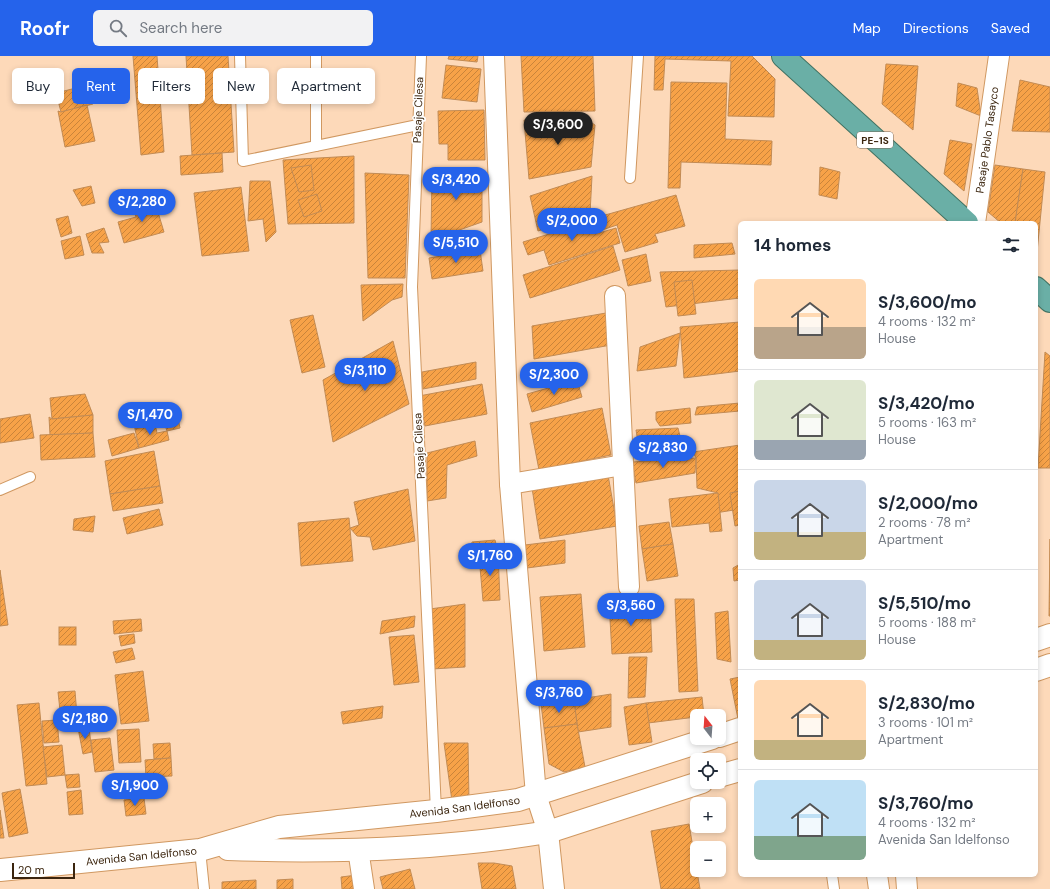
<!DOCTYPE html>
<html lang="en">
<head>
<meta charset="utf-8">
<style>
	body { margin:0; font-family:"DM Sans",sans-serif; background:#f2f2f3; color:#1f2937; height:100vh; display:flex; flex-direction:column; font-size:15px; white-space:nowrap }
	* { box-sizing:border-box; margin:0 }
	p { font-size:13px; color:#747a83 }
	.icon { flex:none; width:22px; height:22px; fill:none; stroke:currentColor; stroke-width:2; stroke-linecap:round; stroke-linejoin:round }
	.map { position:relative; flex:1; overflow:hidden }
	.details { position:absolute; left:738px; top:165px; width:300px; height:656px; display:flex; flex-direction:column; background:#fff; border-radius:6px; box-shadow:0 2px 6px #0003 }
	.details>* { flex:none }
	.banner { position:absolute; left:12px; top:12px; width:380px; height:36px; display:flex; gap:8px }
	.needle { width:26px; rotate:343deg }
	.tools { position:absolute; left:690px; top:653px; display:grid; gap:8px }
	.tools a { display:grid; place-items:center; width:36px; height:36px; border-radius:6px; background:#fff; box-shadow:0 2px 6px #0003; font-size:20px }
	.scale { position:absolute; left:12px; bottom:10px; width:63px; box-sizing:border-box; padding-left:4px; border:2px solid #3b250e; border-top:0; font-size:11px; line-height:14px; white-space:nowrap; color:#3b250e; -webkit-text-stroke:3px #fff; paint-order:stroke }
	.price { position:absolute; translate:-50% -34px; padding:0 9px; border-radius:14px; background:#2563eb; color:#fff; font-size:13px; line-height:26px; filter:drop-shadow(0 1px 2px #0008) }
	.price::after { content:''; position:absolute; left:50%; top:24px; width:12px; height:9px; margin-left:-6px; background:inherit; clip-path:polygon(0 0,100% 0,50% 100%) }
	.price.active { background:#222; color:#fff }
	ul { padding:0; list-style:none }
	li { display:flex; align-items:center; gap:12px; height:100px; padding:0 16px }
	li+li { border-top:1px solid #e0e1e3 }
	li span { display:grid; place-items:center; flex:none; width:112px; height:80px; border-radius:6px; color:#555 }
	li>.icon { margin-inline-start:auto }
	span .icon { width:48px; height:48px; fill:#fffc; stroke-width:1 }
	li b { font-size:17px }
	h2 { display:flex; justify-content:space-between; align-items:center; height:48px; padding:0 16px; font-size:17px }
	.pill { padding:0 14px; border-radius:6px; background:#fff; box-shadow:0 2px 6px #0003; font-size:14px; line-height:36px }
	.pill.active { background:#2563eb; color:#fff }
	header { display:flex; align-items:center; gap:24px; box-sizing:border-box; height:56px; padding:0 20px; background:#2563eb; color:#fff }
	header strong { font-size:19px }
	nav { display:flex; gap:22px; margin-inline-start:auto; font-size:14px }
	.search { width:280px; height:36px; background:#f2f2f3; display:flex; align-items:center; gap:10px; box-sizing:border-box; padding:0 14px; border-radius:6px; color:#747a83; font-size:15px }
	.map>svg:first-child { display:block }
	.building { fill:url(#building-hatch); stroke:#c28b54 }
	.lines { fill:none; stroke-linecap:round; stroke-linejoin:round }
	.service-casing { stroke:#d09861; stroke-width:12 }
	.minor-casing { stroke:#d09861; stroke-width:22 }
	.tertiary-casing { stroke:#d09861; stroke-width:24 }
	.trunk-casing { stroke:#417262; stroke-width:24 }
	.service { stroke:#fff; stroke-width:10 }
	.minor { stroke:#fff; stroke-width:20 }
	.tertiary { stroke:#fff; stroke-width:22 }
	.trunk { stroke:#6aafa6; stroke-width:22 }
	.labels { text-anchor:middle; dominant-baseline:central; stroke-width:3.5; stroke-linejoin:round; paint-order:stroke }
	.shield { fill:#fff; stroke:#766656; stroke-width:1 }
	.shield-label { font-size:10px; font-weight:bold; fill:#3b250e }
	.street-label { font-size:11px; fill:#3b250e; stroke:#fff }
</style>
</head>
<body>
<header>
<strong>Roofr</strong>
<div class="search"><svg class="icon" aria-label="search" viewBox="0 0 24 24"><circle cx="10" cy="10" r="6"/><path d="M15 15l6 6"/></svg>Search here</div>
<nav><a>Map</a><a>Directions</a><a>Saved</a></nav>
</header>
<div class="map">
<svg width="1050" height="833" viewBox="0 0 1050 833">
	<defs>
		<pattern id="building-hatch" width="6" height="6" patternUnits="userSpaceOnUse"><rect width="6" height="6" fill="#f7a248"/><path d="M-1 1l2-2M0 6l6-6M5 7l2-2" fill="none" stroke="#c9843a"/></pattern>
	</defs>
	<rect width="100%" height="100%" fill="#fdd9b9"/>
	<g class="building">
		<polygon points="133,0 157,0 164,96 141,99"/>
		<polygon points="186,0 228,0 234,96 192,99"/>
		<polygon points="449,0 478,0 477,6 448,3"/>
		<polygon points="521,0 593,0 595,55 524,56"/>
		<polygon points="655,0 752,0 775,23 774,61 728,60 731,5 665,3 663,34 654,34"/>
		<polygon points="886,8 918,10 913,74 882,48"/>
		<polygon points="446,9 481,13 477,46 442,42"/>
		<polygon points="1020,24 1050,31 1050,76 1012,75"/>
		<polygon points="671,26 727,27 725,83 772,85 771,109 681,106 680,132 668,132"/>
		<polygon points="958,27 977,32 981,60 956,50"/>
		<polygon points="88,29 93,48 61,56 56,37"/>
		<polygon points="87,49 95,85 65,91 58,55 61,56"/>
		<polygon points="484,54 485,104 448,104 448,88 439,88 438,55"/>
		<polygon points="586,63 595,69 591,111 529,123 524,64"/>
		<polygon points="950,84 972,88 964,135 944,118"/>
		<polygon points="222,97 223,116 181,119 180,100"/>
		<polygon points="354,100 354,167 288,168 283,104"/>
		<polygon points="311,109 314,134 299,136 291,112"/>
		<polygon points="995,109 1023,113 1015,167 1001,167 988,156"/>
		<polygon points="820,111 840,116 837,143 819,139"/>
		<polygon points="1023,113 1045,116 1037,196 1036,167 1015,167"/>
		<polygon points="432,114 482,114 482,166 431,184"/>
		<polygon points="365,117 409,119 405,222 368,222"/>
		<polygon points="592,120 590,158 538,175 530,140"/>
		<polygon points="250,125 270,125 276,176 266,186 263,163 248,165"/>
		<polygon points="91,130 95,147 82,150 73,134"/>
		<polygon points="241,131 249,195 202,200 194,137"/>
		<polygon points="317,138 322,155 304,161 298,144"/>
		<polygon points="676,139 685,170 655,178 658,186 625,196 617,169 602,174 598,161"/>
		<polygon points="154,143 164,176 124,187 118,166 136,161 133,150"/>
		<polygon points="68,160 72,177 61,181 56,163"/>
		<polygon points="595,164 599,177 616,172 620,187 549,209 544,194 528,199 523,186"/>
		<polygon points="104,172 109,186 99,187 104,197 92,197 86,178"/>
		<polygon points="80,180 84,199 65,203 61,185"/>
		<polygon points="732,187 735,198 694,202 694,189"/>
		<polygon points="613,190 620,214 530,242 523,219"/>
		<polygon points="480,194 483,215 432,223 429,202"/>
		<polygon points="646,198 651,225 628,230 622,204"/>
		<polygon points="740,214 740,242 666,251 660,216"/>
		<polygon points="692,224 696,258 678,260 674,226"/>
		<polygon points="403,228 402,241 392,244 363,265 361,229"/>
		<polygon points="606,257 611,289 534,303 532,270"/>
		<polygon points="313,259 325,311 302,317 290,264"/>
		<polygon points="740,266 740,315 684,322 680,271"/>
		<polygon points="680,277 676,310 637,315 640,291"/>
		<polygon points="393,285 409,348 333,386 323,324"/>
		<polygon points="1045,296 1050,300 1050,412 1038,412"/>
		<polygon points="476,306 476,323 423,333 422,316"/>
		<polygon points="577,324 582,341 532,356 527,338"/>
		<polygon points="482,328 487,358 425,370 419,340"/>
		<polygon points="85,338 93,359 52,363 50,342"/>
		<polygon points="740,347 740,355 695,359 697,351"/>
		<polygon points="159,352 164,368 155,368 135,373 133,359"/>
		<polygon points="602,352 611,399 539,414 530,367"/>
		<polygon points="690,352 691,367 660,370 656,364 656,356"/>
		<polygon points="177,357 180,372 167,375 162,360"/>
		<polygon points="30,358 34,382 0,387 0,363"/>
		<polygon points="93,359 93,377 50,379 49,361 52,363"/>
		<polygon points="155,368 157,377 167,375 169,384 139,392 135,373"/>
		<polygon points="678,372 680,380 638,386 636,374"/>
		<polygon points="93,377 95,401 41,404 40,379"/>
		<polygon points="134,377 139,392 112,400 108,384"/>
		<polygon points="475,385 477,400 447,409 446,442 427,445 427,397"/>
		<polygon points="740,389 740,453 709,458 718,437 697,432 696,402 693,396"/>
		<polygon points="154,395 160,430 110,438 105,405"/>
		<polygon points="696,402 695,417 636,427 632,406"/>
		<polygon points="608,419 617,470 540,483 532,432"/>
		<polygon points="160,430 163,447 113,455 110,438"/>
		<polygon points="408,433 415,485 373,494 370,481 357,480 350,472 359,469 354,446"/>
		<polygon points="740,435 740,469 735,470 730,437"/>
		<polygon points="718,437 722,475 710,476 709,467 672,471 669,443"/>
		<polygon points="159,453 163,469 127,478 123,462"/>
		<polygon points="95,460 93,476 73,474 74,463"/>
		<polygon points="349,462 353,505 301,510 298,467"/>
		<polygon points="669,466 673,488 642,493 639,470"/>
		<polygon points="1050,483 1050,560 1049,560"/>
		<polygon points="495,484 497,492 470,500 472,486"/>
		<polygon points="565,484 565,507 527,512 525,489"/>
		<polygon points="673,488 678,520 647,525 642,493"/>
		<polygon points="498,496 500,544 483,545 479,500"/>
		<polygon points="740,508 740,524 734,525 733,512"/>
		<polygon points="0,514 8,569 0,570"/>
		<polygon points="581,538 585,591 544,595 540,541"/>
		<polygon points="675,543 694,543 698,635 679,636"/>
		<polygon points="650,544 652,596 612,598 609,546"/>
		<polygon points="465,548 465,611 432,613 430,553"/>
		<polygon points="728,555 731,606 717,603 715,557"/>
		<polygon points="415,560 414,571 380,578 382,565"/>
		<polygon points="141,563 142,575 114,578 113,565"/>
		<rect x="59" y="571" width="17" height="18"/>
		<polygon points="134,578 135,587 121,590 119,580"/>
		<polygon points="414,579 419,626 394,629 389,581"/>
		<polygon points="132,592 135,603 116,607 113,596"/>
		<polygon points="629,601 647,601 645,641 628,642"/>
		<polygon points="143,615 149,665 121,668 115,619"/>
		<polygon points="740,621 740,663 738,663 730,623"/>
		<polygon points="578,625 574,644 541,648 539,632"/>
		<polygon points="75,635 78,672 62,673 58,636"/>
		<polygon points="611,638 611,671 578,676 574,644"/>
		<polygon points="702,641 704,660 648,667 646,647"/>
		<polygon points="574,644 577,668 544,672 541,648"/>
		<polygon points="39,647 47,728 26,730 17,649"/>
		<polygon points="646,647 652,686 629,689 624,651"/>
		<polygon points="383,650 382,662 343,668 341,656"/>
		<polygon points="57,664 59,686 44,687 42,665"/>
		<polygon points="577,668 585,711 564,716 549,708 544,672"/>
		<polygon points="78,672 89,672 92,696 83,698"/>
		<polygon points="139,673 141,706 119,707 117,674"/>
		<polygon points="110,682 114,714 95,716 91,684"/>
		<polygon points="170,687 171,702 154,703 153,688"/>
		<polygon points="444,687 468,687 469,745 452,745"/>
		<polygon points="62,689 65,719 47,721 43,691"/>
		<polygon points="171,702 172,720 146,721 145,704"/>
		<polygon points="79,718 80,731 67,732 65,719"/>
		<polygon points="20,733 28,777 9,781 2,737"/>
		<polygon points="81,734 83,758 69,759 67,736"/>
		<polygon points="144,742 146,758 126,760 124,744"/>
		<polygon points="0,754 4,782 0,782"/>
		<polygon points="689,768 700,833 661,833 651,775"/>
		<polygon points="478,807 494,807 512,810 516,833 482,833"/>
		<polygon points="410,813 415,833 383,833 380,821"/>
		<polygon points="357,819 359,833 342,833 341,821"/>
		<polygon points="293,823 293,833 277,833 277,824"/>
		<polygon points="256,824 256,833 222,833 222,826"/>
	</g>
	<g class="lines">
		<g class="service-casing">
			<g id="service">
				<polyline points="240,0 243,105 418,69"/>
				<polyline points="421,0 412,231 436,755"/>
				<polyline points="316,90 316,0"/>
				<polyline points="630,122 638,0"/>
				<polyline points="0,434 30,421"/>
				<polyline points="200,794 204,833"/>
				<polyline points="832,819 834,833"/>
			</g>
		</g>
		<g class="minor-casing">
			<g id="minor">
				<polyline points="494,0 510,428 536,739 548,776 554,833"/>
				<path id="s1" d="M975,167L999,0"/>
				<polyline points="615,240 629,531"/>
				<polyline points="510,428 623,409"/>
				<polyline points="358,793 364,833"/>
				<polyline points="877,819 879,833"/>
				<polyline points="906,819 907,833"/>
			</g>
		</g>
		<g class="tertiary-casing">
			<g id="tertiary">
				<polyline points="1036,584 1050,579"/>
				<polyline points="1036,614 1050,609"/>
				<polyline points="719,680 740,673"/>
				<polyline points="719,720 740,714"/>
				<path d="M228,793C334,797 443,793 548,776L702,726"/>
				<path id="s2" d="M0,814L200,794L279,771L436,755L518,744L712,682"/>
			</g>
		</g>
		<g class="trunk-casing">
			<g id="trunk">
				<polyline points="783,0 967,167"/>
				<polyline points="1036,232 1050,245"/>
			</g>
		</g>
		<use href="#service" class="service"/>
		<use href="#minor" class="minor"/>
		<use href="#tertiary" class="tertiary"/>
		<use href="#trunk" class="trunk"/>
	</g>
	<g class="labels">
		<rect class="shield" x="857" y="76" width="36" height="16" rx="3"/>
		<g class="shield-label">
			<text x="875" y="84">PE-1S</text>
		</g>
		<g class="street-label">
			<text transform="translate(418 54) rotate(-88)">Pasaje Cilesa</text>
			<text stroke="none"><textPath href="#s1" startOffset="84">Pasaje Pablo Tasayco</textPath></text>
			<text transform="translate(419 390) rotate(-93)">Pasaje Cilesa</text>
			<text stroke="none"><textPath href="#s2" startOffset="470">Avenida San Idelfonso</textPath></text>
			<text stroke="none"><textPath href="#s2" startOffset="142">Avenida San Idelfonso</textPath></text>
		</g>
	</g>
</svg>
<div class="tools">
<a><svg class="needle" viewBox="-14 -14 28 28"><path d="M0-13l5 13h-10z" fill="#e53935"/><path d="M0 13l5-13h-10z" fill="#747a83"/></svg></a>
<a><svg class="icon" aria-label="locate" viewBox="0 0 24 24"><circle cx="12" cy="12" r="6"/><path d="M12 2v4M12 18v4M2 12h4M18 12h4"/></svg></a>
<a>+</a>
<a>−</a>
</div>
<div class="scale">20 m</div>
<b class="price active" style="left:558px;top:90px">S/3,600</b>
<b class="price" style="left:456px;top:145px">S/3,420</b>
<b class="price" style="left:142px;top:167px">S/2,280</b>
<b class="price" style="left:572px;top:186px">S/2,000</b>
<b class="price" style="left:456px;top:208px">S/5,510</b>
<b class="price" style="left:365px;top:336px">S/3,110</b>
<b class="price" style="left:554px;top:340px">S/2,300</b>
<b class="price" style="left:150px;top:380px">S/1,470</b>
<b class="price" style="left:663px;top:413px">S/2,830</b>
<b class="price" style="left:490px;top:521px">S/1,760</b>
<b class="price" style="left:631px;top:571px">S/3,560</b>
<b class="price" style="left:559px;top:658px">S/3,760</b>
<b class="price" style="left:85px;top:684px">S/2,180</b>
<b class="price" style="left:135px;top:751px">S/1,900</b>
<div class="banner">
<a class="pill">Buy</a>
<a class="pill active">Rent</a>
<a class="pill">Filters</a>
<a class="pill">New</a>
<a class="pill">Apartment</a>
</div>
<section class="details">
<h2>14 homes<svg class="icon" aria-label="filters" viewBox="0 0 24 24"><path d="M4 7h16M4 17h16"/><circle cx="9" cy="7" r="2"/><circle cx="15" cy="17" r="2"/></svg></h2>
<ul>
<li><span style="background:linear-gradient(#ffd9b3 60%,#b9a48a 0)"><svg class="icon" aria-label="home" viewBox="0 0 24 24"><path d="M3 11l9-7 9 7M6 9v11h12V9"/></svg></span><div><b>S/3,600/mo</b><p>4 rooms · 132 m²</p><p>House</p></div></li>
<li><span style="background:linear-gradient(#dfe7d0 75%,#9aa5b1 0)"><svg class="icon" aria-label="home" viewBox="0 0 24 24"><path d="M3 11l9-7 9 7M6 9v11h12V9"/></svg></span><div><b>S/3,420/mo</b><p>5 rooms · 163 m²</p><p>House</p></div></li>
<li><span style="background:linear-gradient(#c9d6e8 65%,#c2b280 0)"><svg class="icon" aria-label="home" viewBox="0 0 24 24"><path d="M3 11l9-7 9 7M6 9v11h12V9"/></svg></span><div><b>S/2,000/mo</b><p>2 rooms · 78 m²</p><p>Apartment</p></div></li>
<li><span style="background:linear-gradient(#c9d6e8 75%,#c2b280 0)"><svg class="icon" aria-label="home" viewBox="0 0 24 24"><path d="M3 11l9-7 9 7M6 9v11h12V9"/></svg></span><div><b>S/5,510/mo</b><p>5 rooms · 188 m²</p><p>House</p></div></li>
<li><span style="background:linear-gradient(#ffd9b3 75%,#c2b280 0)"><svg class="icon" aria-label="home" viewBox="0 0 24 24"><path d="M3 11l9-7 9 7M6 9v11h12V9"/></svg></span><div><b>S/2,830/mo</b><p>3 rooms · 101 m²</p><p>Apartment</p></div></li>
<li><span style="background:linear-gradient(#bfe0f5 70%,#7fa58c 0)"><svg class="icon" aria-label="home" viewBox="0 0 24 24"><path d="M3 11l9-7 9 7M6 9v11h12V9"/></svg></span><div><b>S/3,760/mo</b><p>4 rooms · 132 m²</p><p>Avenida San Idelfonso</p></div></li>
</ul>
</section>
</div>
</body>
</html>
